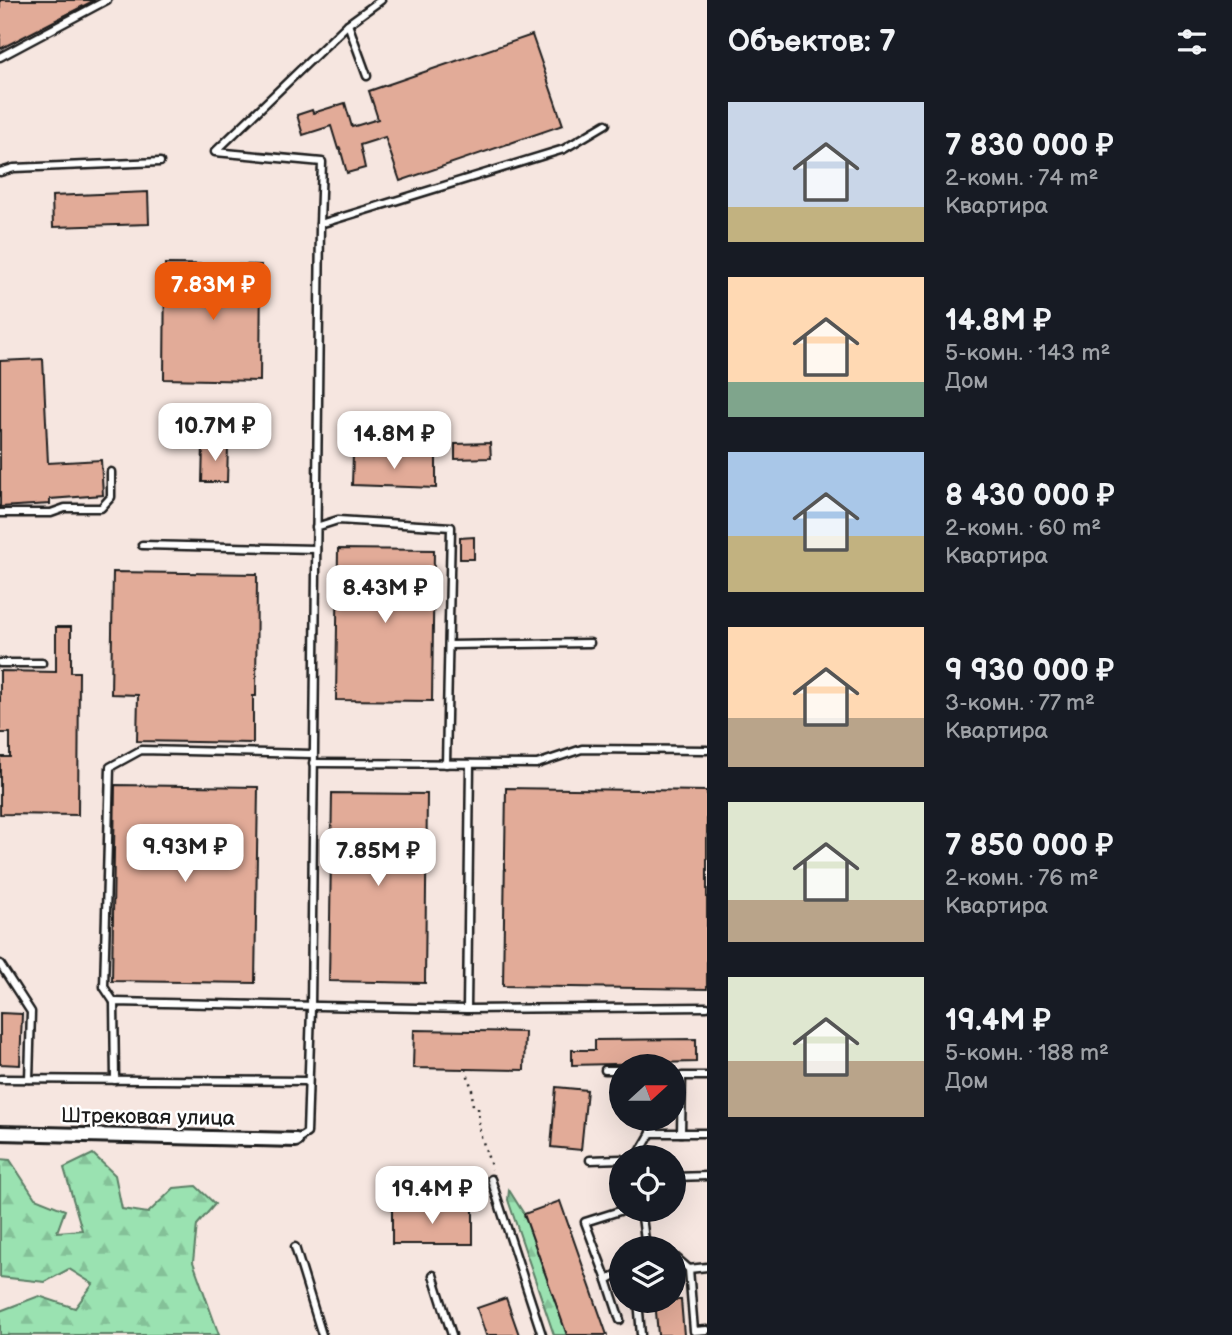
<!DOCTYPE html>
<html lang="ru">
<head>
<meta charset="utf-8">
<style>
	body { margin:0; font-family:"Balsamiq Sans",sans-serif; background:#242831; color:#f1f3f6; height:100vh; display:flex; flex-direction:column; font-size:26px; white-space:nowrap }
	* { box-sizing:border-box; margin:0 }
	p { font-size:23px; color:#9ea1a6 }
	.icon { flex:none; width:38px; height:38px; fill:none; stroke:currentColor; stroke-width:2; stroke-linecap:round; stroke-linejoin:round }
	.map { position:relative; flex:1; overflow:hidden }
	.panel { display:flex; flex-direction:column; background:#171b24; width:525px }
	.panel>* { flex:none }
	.needle { width:46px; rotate:69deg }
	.controls { position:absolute; left:609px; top:1054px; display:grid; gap:14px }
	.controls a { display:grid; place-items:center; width:77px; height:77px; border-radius:50%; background:#171b24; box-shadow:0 7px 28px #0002; font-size:35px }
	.price { position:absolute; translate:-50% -60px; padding:0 16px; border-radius:14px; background:#fff; color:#222; font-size:23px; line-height:46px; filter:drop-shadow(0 2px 4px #0008) }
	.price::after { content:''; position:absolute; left:50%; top:42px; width:21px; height:16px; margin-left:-10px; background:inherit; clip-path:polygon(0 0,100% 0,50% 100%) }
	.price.selected { background:#ea580c; color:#fff }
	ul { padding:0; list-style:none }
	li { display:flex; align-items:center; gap:21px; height:175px; padding:0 21px }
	li span { display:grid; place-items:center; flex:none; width:196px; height:140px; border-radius:0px; color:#555 }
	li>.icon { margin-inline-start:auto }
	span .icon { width:84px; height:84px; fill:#fffc; stroke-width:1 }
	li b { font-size:30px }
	h2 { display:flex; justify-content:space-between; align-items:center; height:84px; padding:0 21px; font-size:30px }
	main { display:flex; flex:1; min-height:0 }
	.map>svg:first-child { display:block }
	.forest { fill:url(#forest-firs); stroke:#5b7f66; stroke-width:2 }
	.building { fill:#e2ab98; stroke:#1c1c1c; stroke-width:2 }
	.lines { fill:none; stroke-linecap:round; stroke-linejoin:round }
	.service-casing { stroke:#1c1c1c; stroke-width:11 }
	.minor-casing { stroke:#1c1c1c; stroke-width:18 }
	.path { stroke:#1c1c1c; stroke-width:2.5; stroke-dasharray:2 5; stroke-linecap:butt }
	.service { stroke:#fff; stroke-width:6 }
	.minor { stroke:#fff; stroke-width:12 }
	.labels { text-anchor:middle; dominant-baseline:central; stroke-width:5; stroke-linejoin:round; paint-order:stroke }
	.street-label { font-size:21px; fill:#1c1c1c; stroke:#fff }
</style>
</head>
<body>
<main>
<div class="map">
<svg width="707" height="1335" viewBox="0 0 707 1335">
	<defs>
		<pattern id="forest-firs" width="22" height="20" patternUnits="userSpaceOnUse" patternTransform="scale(1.75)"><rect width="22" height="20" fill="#9ae2b1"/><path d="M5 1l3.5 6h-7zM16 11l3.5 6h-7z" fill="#84c198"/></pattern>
	</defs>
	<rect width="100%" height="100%" fill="#f6e6e0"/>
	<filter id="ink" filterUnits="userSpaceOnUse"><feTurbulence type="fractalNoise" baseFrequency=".0143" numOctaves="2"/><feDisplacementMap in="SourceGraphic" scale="14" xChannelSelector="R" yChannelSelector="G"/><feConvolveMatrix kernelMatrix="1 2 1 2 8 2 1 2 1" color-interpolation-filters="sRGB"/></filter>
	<g filter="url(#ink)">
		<g class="forest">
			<polygon points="93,1154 115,1175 122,1209 148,1213 174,1188 196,1186 215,1204 197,1225 193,1262 219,1335 0,1335 0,1311 39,1296 75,1308 93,1284 69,1269 45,1282 0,1277 0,1159 10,1160 35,1198 65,1210 57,1232 82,1230 64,1168"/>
			<polygon points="509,1190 524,1214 567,1335 554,1335 508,1200"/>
		</g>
		<g class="building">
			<polygon points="0,0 95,0 0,49"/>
			<polygon points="532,35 563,125 400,181 385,137 360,145 365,168 347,173 340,148 338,149 331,126 303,135 297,115 312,110 313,113 345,103 352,127 378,119 369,91"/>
			<polygon points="148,192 149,224 53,227 52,196"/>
			<polygon points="165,264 261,265 260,381 164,379"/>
			<polygon points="43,359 48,463 101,460 103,495 50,499 50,504 0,507 0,361"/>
			<polygon points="490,443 491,458 455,459 455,444"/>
			<polygon points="203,445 228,445 227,482 202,482"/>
			<polygon points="353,454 436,457 436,488 352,485"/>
			<polygon points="474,537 474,559 460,559 460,538"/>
			<polygon points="338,549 434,550 432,701 336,700"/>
			<polygon points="113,572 257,574 256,696 253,696 253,743 137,741 138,695 111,694"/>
			<polygon points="56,627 71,627 71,672 79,672 78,815 0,814 0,757 10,757 10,733 0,733 0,671 56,672"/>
			<polygon points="115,785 258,787 255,983 112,981"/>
			<polygon points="506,788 707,791 707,989 503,986"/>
			<polygon points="332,793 427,794 425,983 329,981"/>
			<polygon points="0,1013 22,1014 20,1065 0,1064"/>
			<polygon points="414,1030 525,1032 524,1070 413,1068"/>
			<polygon points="696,1039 696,1062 572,1065 572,1050 595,1050 595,1040"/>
			<polygon points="556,1087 587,1090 581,1150 551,1147"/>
			<polygon points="560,1201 607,1335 567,1335 524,1214"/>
			<rect x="392" y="1207" width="81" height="37"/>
			<polygon points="506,1298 519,1335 486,1335 477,1308"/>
			<polygon points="655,1300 681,1300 684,1335 658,1335"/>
		</g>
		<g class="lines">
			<g class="service-casing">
				<g id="service">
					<polyline points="381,0 348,24 215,152 322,162 320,224 564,149 606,124"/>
					<polyline points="348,24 367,76"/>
					<polyline points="0,57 107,0"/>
					<polyline points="0,172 14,168 160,162"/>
					<polyline points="0,513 51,513 65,508 101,508 111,497 111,472"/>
					<polyline points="316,527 338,520 451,527 446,764"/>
					<polyline points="142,545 316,549"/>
					<polyline points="450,645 590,643"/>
					<polyline points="0,663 42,663"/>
					<polyline points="313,763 537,764 582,749 707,750"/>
					<polyline points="0,964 31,1012 29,1079"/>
					<polyline points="114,1002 104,987 110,767 141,750 313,754"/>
					<polyline points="467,1009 470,764"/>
					<polyline points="605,1070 621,1070"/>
					<polyline points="0,1079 307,1081"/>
					<polyline points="115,1080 114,1002 467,1009 707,1007"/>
					<polyline points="652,1118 651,1133 681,1133 682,1076 707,1076"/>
					<polyline points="681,1133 707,1133"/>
					<polyline points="296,1140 307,1133 311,1008 320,224"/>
					<polyline points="637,1157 651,1133"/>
					<polyline points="590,1160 621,1159"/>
					<polyline points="674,1177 707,1176"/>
					<polyline points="491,1179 542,1335"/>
					<polyline points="641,1209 646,1248"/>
					<polyline points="295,1247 322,1335"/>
					<polyline points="655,1248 663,1248"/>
					<polyline points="674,1256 689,1269"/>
					<polyline points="707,1267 689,1269 694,1331 707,1330"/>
					<polyline points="433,1275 452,1335"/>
					<polyline points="607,1280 585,1222 626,1209"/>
					<polyline points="638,1300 641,1335"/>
					<polyline points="620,1320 607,1280 621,1272"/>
				</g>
			</g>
			<g class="minor-casing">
				<polyline id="minor" points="0,1133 296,1140"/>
			</g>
			<g class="path">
				<polyline points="466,1069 472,1090 473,1108"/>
				<polyline points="478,1108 480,1133 492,1169"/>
			</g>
			<use href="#service" class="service"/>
			<use href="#minor" class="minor"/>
		</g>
	</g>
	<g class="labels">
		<g class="street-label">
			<text transform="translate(148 1117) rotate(1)">Штрековая улица</text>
		</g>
	</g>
</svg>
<div class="controls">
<a><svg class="needle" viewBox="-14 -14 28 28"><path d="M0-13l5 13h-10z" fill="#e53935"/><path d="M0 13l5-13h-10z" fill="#9ea1a6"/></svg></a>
<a><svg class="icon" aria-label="locate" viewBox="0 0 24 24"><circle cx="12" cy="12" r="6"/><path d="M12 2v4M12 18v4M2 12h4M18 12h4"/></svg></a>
<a><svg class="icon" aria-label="layers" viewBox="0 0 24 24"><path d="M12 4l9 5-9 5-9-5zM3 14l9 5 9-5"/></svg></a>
</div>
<b class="price selected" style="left:213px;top:322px">7.83M ₽</b>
<b class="price" style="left:215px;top:463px">10.7M ₽</b>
<b class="price" style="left:394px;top:471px">14.8M ₽</b>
<b class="price" style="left:385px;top:625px">8.43M ₽</b>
<b class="price" style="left:185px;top:884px">9.93M ₽</b>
<b class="price" style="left:378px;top:888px">7.85M ₽</b>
<b class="price" style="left:432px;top:1226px">19.4M ₽</b>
</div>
<section class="panel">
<h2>Объектов: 7<svg class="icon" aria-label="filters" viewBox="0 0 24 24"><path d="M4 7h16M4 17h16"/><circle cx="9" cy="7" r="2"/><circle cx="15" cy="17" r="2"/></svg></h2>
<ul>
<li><span style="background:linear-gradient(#c9d6e8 75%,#c2b280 0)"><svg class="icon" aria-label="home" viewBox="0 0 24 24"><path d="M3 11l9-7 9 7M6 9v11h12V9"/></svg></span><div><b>7 830 000 ₽</b><p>2-комн. · 74 m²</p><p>Квартира</p></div></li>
<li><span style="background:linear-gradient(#ffd9b3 75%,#7fa58c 0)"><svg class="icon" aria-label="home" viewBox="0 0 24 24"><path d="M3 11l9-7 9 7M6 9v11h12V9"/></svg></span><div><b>14.8M ₽</b><p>5-комн. · 143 m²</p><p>Дом</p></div></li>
<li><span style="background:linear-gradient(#a9c7e8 60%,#c2b280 0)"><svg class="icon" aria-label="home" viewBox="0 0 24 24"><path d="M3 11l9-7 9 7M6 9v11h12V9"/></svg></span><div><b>8 430 000 ₽</b><p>2-комн. · 60 m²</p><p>Квартира</p></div></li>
<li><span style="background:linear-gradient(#ffd9b3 65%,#b9a48a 0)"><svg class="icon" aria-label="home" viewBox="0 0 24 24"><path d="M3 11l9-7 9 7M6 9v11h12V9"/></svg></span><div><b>9 930 000 ₽</b><p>3-комн. · 77 m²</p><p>Квартира</p></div></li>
<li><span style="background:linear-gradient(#dfe7d0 70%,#b9a48a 0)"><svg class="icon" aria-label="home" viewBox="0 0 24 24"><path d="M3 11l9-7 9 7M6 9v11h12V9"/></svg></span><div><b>7 850 000 ₽</b><p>2-комн. · 76 m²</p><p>Квартира</p></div></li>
<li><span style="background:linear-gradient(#dfe7d0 60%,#b9a48a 0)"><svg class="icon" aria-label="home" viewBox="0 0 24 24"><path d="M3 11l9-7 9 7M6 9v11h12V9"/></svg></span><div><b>19.4M ₽</b><p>5-комн. · 188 m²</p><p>Дом</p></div></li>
</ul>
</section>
</main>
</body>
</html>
